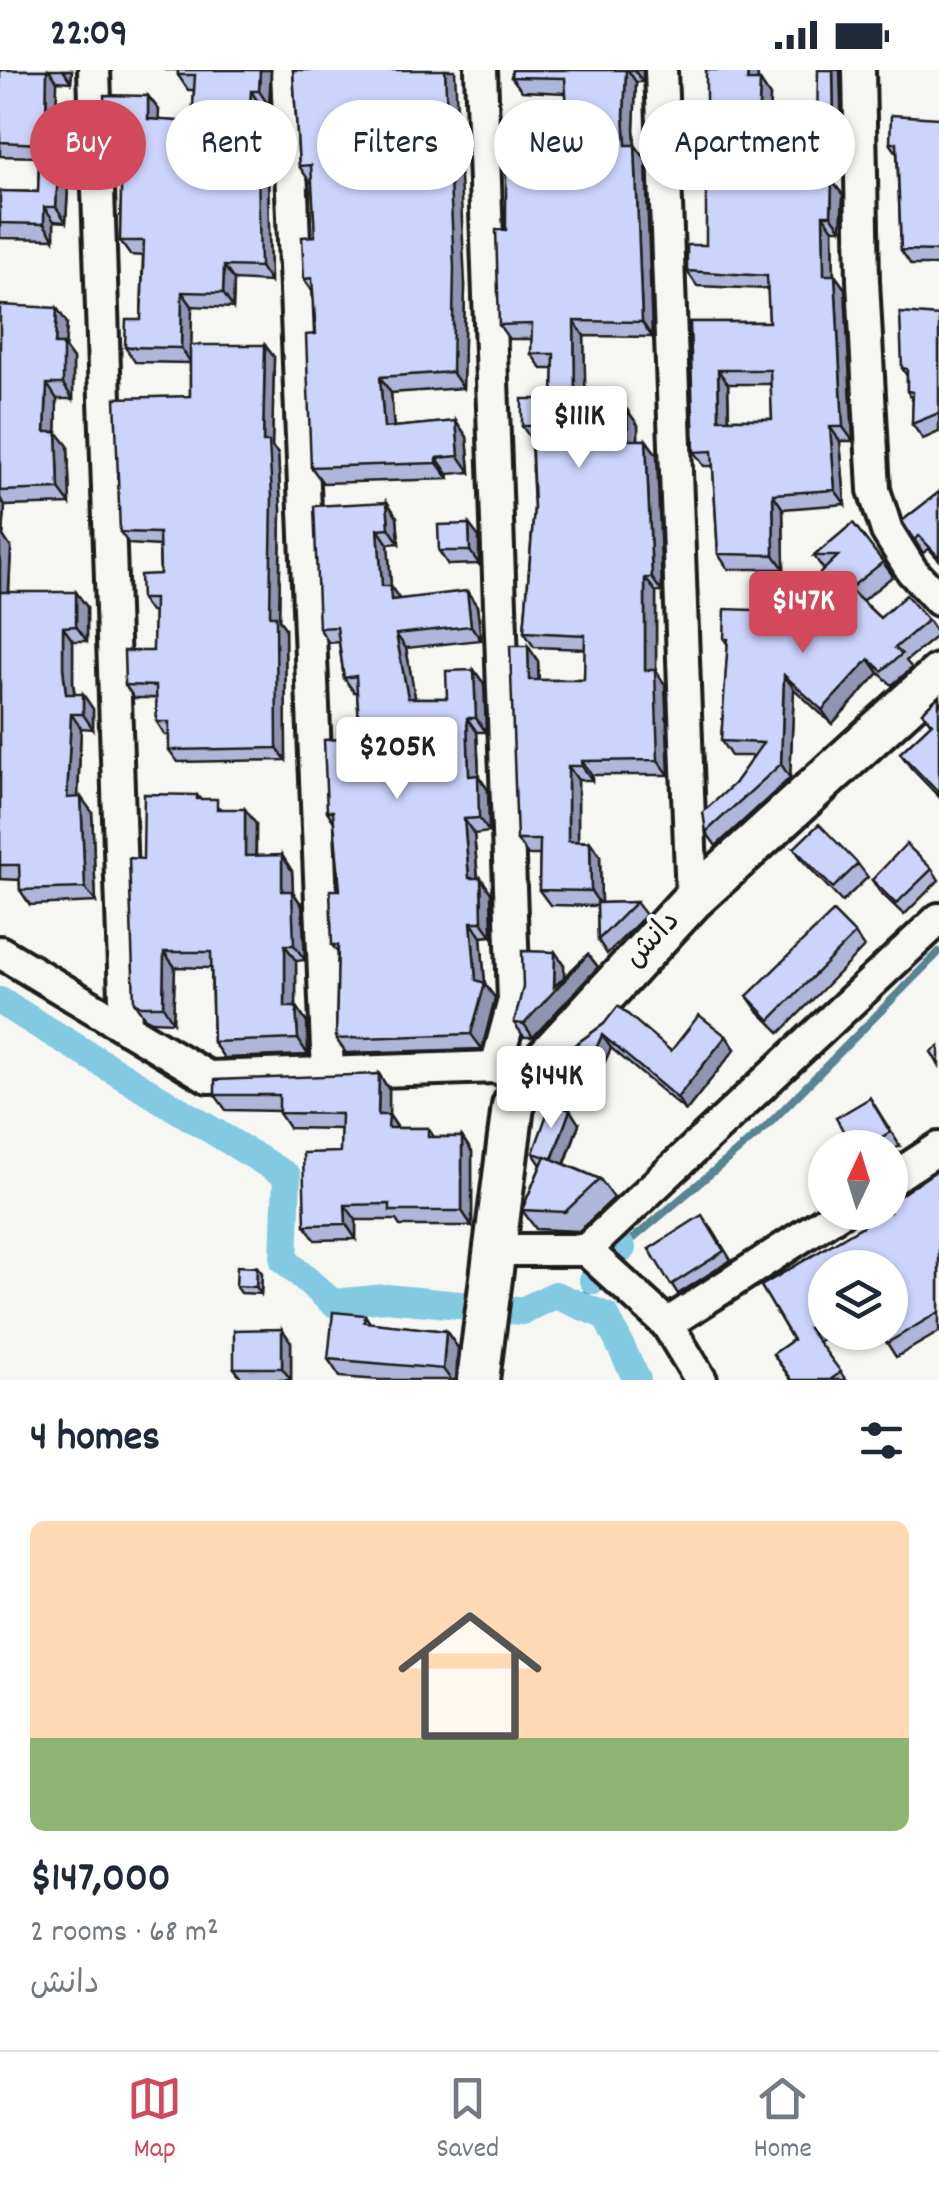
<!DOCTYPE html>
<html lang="en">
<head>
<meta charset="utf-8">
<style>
	body { margin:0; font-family:Dekko,"Playpen Sans Arabic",sans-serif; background:#f2f2f3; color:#1f2937; height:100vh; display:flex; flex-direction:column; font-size:38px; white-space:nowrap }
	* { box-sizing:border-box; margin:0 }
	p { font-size:32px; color:#747a83 }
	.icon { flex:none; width:55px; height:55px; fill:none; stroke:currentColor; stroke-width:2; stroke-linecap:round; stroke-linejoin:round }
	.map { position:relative; height:1310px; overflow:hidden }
	.panel { display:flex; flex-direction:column; background:#fff; flex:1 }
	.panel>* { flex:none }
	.banner { position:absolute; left:30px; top:30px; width:880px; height:90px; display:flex; gap:20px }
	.needle { width:65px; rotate:4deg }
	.tools { position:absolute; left:808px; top:1060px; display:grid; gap:20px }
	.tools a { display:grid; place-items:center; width:100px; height:100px; border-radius:50%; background:#fff; box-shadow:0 2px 8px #0004; font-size:50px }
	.price { position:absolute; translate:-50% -85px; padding:0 22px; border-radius:10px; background:#fff; color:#222; font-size:32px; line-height:65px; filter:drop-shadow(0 2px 5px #0008) }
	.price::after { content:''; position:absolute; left:50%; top:60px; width:30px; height:22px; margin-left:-15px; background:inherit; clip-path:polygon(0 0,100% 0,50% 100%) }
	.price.current { background:#d1495b; color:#fff }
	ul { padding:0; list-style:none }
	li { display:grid; align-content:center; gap:20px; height:530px; padding:0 30px }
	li+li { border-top:2px solid #e0e1e3 }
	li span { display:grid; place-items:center; height:310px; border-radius:15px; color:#555 }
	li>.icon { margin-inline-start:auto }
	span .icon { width:180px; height:180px; fill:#fffc; stroke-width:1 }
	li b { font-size:42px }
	h2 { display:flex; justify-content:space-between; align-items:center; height:120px; padding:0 30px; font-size:42px }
	.tag { padding:0 35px; border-radius:45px; background:#fff; box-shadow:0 2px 8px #0004; font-size:35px; line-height:90px }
	.tag.current { background:#d1495b; color:#fff }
	.status { display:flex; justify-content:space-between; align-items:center; height:70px; padding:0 50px; background:#fff; direction:ltr }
	.status svg { height:28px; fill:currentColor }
	.tabs { display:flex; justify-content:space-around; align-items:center; height:140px; border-top:2px solid #e0e1e3; background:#fff; font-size:28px; color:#747a83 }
	.tabs a { display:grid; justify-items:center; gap:5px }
	.tabs .current { color:#d1495b }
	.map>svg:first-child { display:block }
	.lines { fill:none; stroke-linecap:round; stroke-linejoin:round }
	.stream { stroke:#598493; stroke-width:8 }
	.canal { stroke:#81cae2; stroke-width:28 }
	.minor-casing { stroke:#1c1c1c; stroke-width:38 }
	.major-casing { stroke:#1c1c1c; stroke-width:48 }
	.minor { stroke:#f6f6f2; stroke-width:30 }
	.major { stroke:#f6f6f2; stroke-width:40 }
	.wall { fill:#b0b6d9; stroke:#1c1c1c; stroke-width:2.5; fill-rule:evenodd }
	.shaded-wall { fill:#9094b0; stroke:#1c1c1c; stroke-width:2.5 }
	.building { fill:#cdd4fc; stroke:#1c1c1c; stroke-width:2.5; fill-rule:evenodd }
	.labels { text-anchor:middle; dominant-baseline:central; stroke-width:8; stroke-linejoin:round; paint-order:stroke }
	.street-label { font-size:30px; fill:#1c1c1c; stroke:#f6f6f2 }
</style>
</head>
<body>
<div class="status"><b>22:09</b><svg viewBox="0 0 49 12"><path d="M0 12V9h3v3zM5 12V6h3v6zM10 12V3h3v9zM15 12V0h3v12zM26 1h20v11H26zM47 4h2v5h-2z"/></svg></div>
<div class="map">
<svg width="939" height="1310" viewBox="0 0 939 1310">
	<rect width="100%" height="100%" fill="#f6f6f2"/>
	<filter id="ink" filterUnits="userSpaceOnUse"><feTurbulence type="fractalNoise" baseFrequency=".01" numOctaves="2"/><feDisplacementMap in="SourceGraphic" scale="20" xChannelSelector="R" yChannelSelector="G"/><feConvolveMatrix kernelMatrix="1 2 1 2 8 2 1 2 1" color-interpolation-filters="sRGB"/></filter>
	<g filter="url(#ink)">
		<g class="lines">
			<g class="stream">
				<polyline points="622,1178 765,1058 939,882"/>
				<polyline points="580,1236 593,1210"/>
			</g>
			<g class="canal">
				<polyline points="0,931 287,1106 284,1190 333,1233 386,1228 522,1241 555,1225 606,1246 637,1310"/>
				<polyline points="593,1210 622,1178"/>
			</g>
			<g class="minor-casing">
				<g id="minor">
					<polyline points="94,0 126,958"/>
					<polyline points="287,0 328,1003"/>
					<polyline points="481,0 514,930 496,997"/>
					<polyline points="661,0 692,830"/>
					<polyline points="859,0 863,211 874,420 887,461 912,501 939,530"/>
					<polyline points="0,882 208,1007 496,997 516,1005"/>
					<polyline points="890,1110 939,1078"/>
					<polyline points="492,1180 586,1180 667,1254 701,1310"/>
					<polyline points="586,1180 939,849"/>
					<polyline points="667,1254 840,1142"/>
				</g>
			</g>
			<g class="major-casing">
				<polyline id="major" points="478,1310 513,1036 527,1009 692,830 939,605"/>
			</g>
			<use href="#minor" class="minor"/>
			<use href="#major" class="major"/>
		</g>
		<g class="wall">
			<polygon points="0,0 72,0 71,12 57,11 56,50 71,64 66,152 54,151 54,169 0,168 0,121 38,122 39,87 0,86"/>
			<polygon points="164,0 271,0 269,36 261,36 258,74 264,82 264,102 268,107 270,212 234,210 233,238 192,236 191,275 274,287 272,377 278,384 281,440 279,550 285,558 286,690 178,692 169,680 169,665 165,665 157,652 156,628 134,628 125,615 153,581 154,542 150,542 141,529 160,504 159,476 129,474 120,462 190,326 190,293 135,292 125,277 141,250 143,186 130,185 120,171 122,86 116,86 106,72 148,26 159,40 158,50 192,52 194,20 188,20 178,5 178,0"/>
			<polygon points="293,0 465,214 463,318 391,323 394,357 456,351 467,367 470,402 448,404 449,409 323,413 311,397 316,264 313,222 304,209 315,166 312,112 310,112 299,96"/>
			<polygon points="512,0 643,0 643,12 636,12 634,59 635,75 646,90 652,267 584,266 585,328 627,340 638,355 638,370 646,370 657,385 662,522 656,522 656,601 665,615 669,705 592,705 592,710 578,710 578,771 590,772 600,786 601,833 636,832 646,845 607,884 598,870 597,836 550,835 539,820 540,785 528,785 517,770 538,591 539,610 584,610 585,579 534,577 524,562 534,438 531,369 522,356 553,329 554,299 542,299 531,284 532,269 509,269 499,255 506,160 563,104 567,40 566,23 522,21 511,7"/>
			<polygon points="840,0 842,70 825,69 817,58"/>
			<path d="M758,11H760L770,26L767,108L832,111L843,125L841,159H833L834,205L845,219L853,371H840L845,434L783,439L784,499H728L718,484L713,396H704L694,382L690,252H769L768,219L697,216L687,201L706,175ZM728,314H771L772,349H729Z"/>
			<polygon points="939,48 939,195 911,195 901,180 897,83 890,73"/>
			<polygon points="0,235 67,253 65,278 73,289 73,329 57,329 56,362 68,376 70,434 5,436 3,466 11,478 9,522 87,537 87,571 73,571 73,613 75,624 93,639 93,659 81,658 78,727 92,742 96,832 30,835 20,820 20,810 0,809"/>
			<polygon points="939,246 939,362 923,369 912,354 913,331 907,321 907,306 902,298"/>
			<polygon points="939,422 939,490 929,479 923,483 902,451"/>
			<polygon points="387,432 397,447 399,473 388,474 391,517 399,529 477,536 481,570 406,578 415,628 447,628 474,600 484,614 486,662 477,662 479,707 488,720 489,762 474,764 478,808 481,808 491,823 492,866 481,867 485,914 495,928 482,979 346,983 336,969 338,883 332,875 340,820 334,752 327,741 360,668 357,622 354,622 344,608 339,572 329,573 319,558"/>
			<polygon points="853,453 893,506 862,531 880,548 928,550 938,565 906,591 912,598 892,615 879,603 832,654 794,619 790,708 716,776 706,762 734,714 754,686 731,686 721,671 728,575 724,569 781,541 824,500 814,486"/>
			<polygon points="479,467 479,494 448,495 439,481"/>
			<polygon points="939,626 939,727 911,698 900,683 931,654 922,642"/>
			<polygon points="197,725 200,729 256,754 256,786 292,801 293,822 302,836 305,890 296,891 296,937 307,953 308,985 224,988 213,972 211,898 175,897 173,952 152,951 144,947 134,932 143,789"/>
			<polygon points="794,778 858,794 868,807 842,832 803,791"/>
			<polygon points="932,799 939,810 904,845 879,821 872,810"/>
			<polygon points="855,864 864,877 780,963 757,940 747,926"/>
			<polygon points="555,882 564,895 564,908 588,884 598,897 533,967 524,967 514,953"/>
			<polygon points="604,954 671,981 726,966 735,979 686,1041 611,978 591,1022 562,984"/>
			<polygon points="379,1004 389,1020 389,1045 398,1058 428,1058 434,1067 462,1067 472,1082 472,1156 400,1156 396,1150 356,1150 356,1169 315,1170 305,1155 340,1082 341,1059 289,1058 279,1043 279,1041 226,1040 215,1025"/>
			<polygon points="870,1028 900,1076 890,1081 890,1078 853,1078"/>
			<polygon points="579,1054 565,1094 600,1109 614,1128 579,1161 536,1159 522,1140 541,1095 533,1083"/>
			<polygon points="939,1099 939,1262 896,1287 880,1262 890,1262 890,1198 825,1198 825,1262 834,1262 818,1272 846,1310 791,1310 773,1284 793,1270 761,1216 863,1156 860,1152 875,1142 890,1142 890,1132"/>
			<polygon points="709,1154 731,1190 678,1224 649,1179"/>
			<polygon points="257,1197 262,1203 261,1224 241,1223 236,1216"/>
			<polygon points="365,1245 370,1253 446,1261 458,1278 456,1310 380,1310 340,1307 328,1289"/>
			<polygon points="291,1272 291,1310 243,1310 234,1298"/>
		</g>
		<g class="shaded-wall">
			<polygon points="47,0 49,0 57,11 56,64 46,49"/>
			<polygon points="63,0 72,0 71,12"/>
			<polygon points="260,0 271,0 269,36 259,21"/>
			<polygon points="445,0 455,0 465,214 463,318 452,302"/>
			<polygon points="626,0 628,0 636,12 634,59 636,90 626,75 624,45"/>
			<polygon points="634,0 643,0 643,12"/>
			<polygon points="748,0 758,0 757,25 747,11"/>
			<polygon points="833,0 840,0 842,70 834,59"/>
			<polygon points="760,11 770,26 766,122 756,107"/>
			<polygon points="251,21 261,36 258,74 264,82 264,102 268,107 270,212 260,197 253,93 248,68"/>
			<polygon points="148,26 159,40 158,63 148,49"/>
			<polygon points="61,50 71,64 66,152 56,137"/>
			<polygon points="635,75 646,90 652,267 642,252"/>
			<polygon points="832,111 843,125 841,159 831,145"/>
			<polygon points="44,137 54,151 54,169 44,154"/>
			<polygon points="823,145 833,159 834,220 824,205"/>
			<polygon points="224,196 234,210 233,238 223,223"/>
			<polygon points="835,205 845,219 853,371 843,357"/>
			<polygon points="182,222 192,236 191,293 181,278"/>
			<polygon points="57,238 67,253 65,278 73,289 73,329 63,314 55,274"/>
			<polygon points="574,251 584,266 586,343 575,328"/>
			<polygon points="265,275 274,287 272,377 278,384 281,440 279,550 285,558 286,690 277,678 270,546 263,372"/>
			<polygon points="718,300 728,314 729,364 719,349"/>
			<polygon points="380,307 391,323 395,374 384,358"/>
			<polygon points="47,314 57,329 56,377 45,362"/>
			<polygon points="616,328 627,342 617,340"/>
			<polygon points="627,340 638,355 638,385 628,370"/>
			<polygon points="456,351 467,367 470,402 459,386"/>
			<polygon points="830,357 840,371 845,434 835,420"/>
			<polygon points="57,362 68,376 70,434 59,419"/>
			<polygon points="646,370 657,385 662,522 652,508"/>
			<polygon points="437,388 448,404 449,409 437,393"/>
			<polygon points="773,424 783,439 784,499 774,485"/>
			<polygon points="0,428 5,436 3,466 11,478 8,537 0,525"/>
			<polygon points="387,432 397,447 399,473 389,458"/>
			<polygon points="469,454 479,467 479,494 470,481"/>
			<polygon points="378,459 388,474 391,517 400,530 401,544 382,516"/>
			<polygon points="645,508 656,522 656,601 665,615 669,705 658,690 645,600"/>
			<polygon points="467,521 477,536 481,570 471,556"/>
			<polygon points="76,522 87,537 87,571 76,556"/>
			<polygon points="63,557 73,571 73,613 76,639 66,624 63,598"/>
			<polygon points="396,564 406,578 418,643 408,628"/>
			<polygon points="528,576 538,591 539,625 529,610"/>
			<polygon points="869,589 879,603 832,654 822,640"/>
			<polygon points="474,600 484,614 486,662 476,648"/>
			<polygon points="784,605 794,619 790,708 781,694"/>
			<polygon points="83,624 93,639 93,659 83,644"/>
			<polygon points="71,644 81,658 77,742 67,728"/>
			<polygon points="467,648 477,662 479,707 488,720 489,762 479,748 469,706"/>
			<polygon points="582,691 592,705 592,710 582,696"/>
			<polygon points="568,696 578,710 578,786 568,771"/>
			<polygon points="81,727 92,742 96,832 85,818"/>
			<polygon points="245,739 256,754 255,801 245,786"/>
			<polygon points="464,749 474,764 479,823 469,808"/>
			<polygon points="590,772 600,786 601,836 591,821"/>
			<polygon points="282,785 292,801 293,822 302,836 305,890 294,875 282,821"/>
			<polygon points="481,808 491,823 492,866 482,852"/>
			<polygon points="471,852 481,867 485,914 495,928 482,979 471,964 476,910"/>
			<polygon points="285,875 296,891 296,953 285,937"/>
			<polygon points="164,882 175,897 173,952 163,936"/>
			<polygon points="555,882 564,895 564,911 588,884 598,897 533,967 524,954 554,917"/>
			<polygon points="296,937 307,953 308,985 298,969"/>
			<polygon points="602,965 611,978 591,1022 582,1010"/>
			<polygon points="726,966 735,979 686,1041 677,1028"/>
			<polygon points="379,1004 389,1020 389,1045 399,1060 399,1073 378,1045"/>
			<polygon points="570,1040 579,1054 561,1103 552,1090"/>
			<polygon points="462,1067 472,1082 472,1156 462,1141"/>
			<polygon points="345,1135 356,1150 356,1169 346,1154"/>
			<polygon points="257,1197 262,1203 261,1224 256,1217"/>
			<polygon points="282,1259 291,1272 291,1310 282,1298"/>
			<polygon points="446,1261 458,1278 456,1310 451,1310 443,1299"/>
		</g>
		<g class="building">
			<polygon points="0,0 47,0 46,49 61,50 56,137 44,137 44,154 0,153 0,121 38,122 40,74 0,72"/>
			<polygon points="178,0 260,0 259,21 251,21 248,68 254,68 253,93 258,93 260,197 224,196 223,223 182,222 181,278 125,277 126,250 141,250 144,171 120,171 122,72 106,72 104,25 148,26 148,49 192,52 195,5 178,5"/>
			<polygon points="293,0 445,0 454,198 452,302 380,307 384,358 456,351 459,386 437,388 437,393 311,397 306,265 316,264 312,208 304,209 302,167 315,166 311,95 299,96"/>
			<polygon points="512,0 626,0 624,45 626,75 635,75 642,252 574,251 575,328 616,328 617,340 627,340 628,370 646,370 652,508 645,508 645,600 655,600 658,690 582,691 582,696 568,696 568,771 590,772 591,821 539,820 540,770 517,770 510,576 528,576 529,610 584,610 585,565 524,562 534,438 531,356 522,356 522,329 553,329 554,284 531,284 532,254 499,255 496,160 506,160 506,104 563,104 567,40 565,8 511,7"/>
			<path d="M706,0H748L747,11H760L756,107L832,111L831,145H823L824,205H835L843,357H830L835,420L773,424L774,485L718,484L712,381L694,382L690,252H769L767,206L687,201V175H706ZM718,300H770L772,349H719Z"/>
			<polygon points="818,0 833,0 834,59 817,58"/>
			<polygon points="891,45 939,48 939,181 901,180 897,73 890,73"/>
			<polygon points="0,235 57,238 55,274 63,274 63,314 47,314 45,362 57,362 59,419 0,421"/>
			<polygon points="900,243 939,246 939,343 912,354 913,322 907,321 907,299 902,298"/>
			<polygon points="190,275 265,275 263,372 269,372 272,427 270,546 276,546 277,678 169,680 169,652 157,652 156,616 125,615 124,581 153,581 154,529 141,529 140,505 160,504 159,463 120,462 115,328 190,326"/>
			<polygon points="939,422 939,487 919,466 914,470 902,451"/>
			<polygon points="387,432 389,458 378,459 382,516 390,516 391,530 467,521 471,556 396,564 408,628 447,628 446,601 474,600 476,648 467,648 469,706 478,705 479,748 464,749 469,808 481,808 482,852 471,852 476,910 485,913 471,964 336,969 338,875 332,875 330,820 340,820 333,741 327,741 324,670 360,668 356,606 344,608 337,557 319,558 314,436"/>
			<polygon points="853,453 883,492 849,519 880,548 906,525 928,550 895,578 902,584 882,601 869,589 822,640 784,605 781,694 706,762 703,742 734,714 763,673 721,671 728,569 724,569 725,539 781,541 838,486 814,486"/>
			<polygon points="469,454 470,481 439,481 438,455"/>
			<polygon points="0,522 76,522 76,556 63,557 63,598 66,624 83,624 83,644 71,644 67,728 81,727 85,818 20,820 19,795 0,795"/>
			<polygon points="939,626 939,723 900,683 932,653 922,642"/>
			<polygon points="144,724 197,725 197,729 217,729 217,739 245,739 245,786 282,785 282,821 292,821 294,875 285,875 285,937 296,937 298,969 213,972 211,882 164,882 163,936 141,936 134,932 129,788 143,789"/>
			<polygon points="819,754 858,794 833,818 794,778"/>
			<polygon points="906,774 932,799 896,834 872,810"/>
			<polygon points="636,832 598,870 597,833"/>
			<polygon points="833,842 855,864 770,950 747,926"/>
			<polygon points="522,881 555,882 554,917 588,884 524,954 514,953 523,917"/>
			<polygon points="618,936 671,981 699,945 726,966 677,1028 602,965 582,1010 562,984 604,954"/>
			<polygon points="939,976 939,995 931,982"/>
			<polygon points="379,1004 378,1045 389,1045 388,1058 428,1058 428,1067 462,1067 462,1141 390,1141 390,1134 345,1135 346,1154 305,1155 303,1083 340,1082 341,1044 279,1043 279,1025 215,1025 215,1010"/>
			<polygon points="870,1028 890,1062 864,1078 853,1078 836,1048"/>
			<polygon points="551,1033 570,1040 552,1089 533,1083"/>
			<polygon points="545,1086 600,1109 565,1142 522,1140"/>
			<polygon points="939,1099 939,1242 887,1273 880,1262 890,1262 890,1198 825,1198 825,1248 808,1258 841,1302 830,1310 792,1310 773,1284 793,1270 761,1216 863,1156 860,1152 875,1142 890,1142 890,1132"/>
			<polygon points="702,1145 724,1181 671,1215 649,1179"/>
			<polygon points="237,1196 257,1197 256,1217 236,1216"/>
			<polygon points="333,1242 365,1245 364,1252 446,1261 443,1299 328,1289"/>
			<polygon points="282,1259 282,1298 234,1298 234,1260"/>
		</g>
	</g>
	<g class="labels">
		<g class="street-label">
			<text transform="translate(654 871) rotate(-47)">دانش</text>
		</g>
	</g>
</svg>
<div class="tools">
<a><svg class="needle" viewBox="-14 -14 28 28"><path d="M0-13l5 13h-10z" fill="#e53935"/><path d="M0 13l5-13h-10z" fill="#747a83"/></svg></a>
<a><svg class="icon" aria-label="layers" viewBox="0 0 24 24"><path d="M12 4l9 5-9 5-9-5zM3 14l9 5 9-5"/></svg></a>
</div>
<b class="price" style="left:579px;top:401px">$111K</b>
<b class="price current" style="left:803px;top:586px">$147K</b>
<b class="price" style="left:397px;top:732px">$205K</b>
<b class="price" style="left:551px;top:1061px">$144K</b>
<div class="banner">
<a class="tag current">Buy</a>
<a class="tag">Rent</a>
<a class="tag">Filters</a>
<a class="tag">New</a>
<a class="tag">Apartment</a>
</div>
</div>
<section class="panel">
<h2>4 homes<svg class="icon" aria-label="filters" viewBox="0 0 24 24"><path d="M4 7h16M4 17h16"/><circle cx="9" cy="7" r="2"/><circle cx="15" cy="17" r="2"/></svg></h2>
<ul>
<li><span style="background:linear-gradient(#ffd9b3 70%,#8fb573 0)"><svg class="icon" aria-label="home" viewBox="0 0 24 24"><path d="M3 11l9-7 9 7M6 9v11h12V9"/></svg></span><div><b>$147,000</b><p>2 rooms · 68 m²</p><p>دانش</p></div></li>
</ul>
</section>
<nav class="tabs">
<a class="current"><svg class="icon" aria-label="map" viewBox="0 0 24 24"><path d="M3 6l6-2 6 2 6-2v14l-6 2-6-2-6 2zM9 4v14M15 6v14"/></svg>Map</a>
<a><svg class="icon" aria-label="saved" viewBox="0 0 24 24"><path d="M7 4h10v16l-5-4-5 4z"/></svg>Saved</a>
<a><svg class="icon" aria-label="home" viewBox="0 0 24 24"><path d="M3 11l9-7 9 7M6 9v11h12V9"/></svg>Home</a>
</nav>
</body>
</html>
